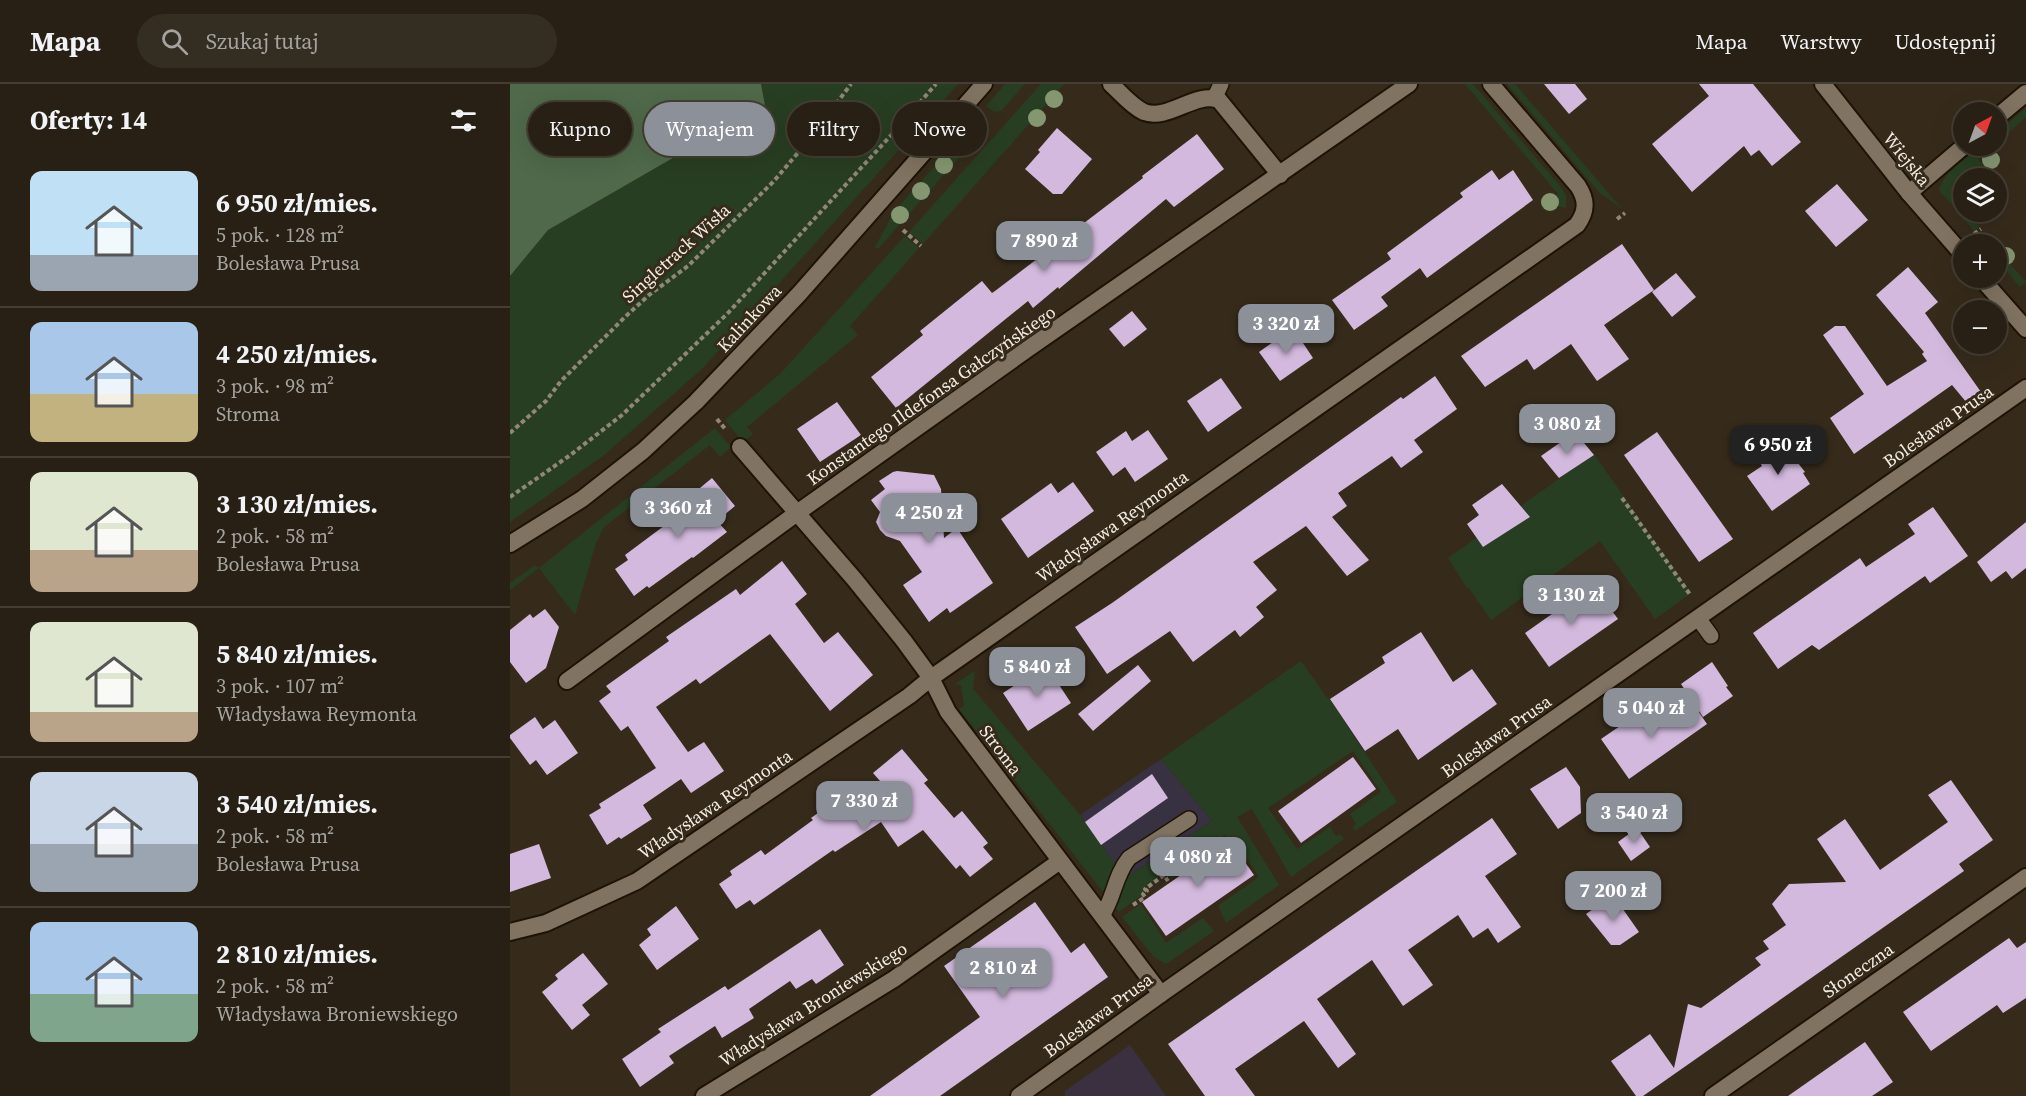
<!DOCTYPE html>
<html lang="pl">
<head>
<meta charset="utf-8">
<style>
	body { margin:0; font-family:"Source Serif 4",serif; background:#342d22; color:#f1f3f6; height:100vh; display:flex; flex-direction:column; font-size:22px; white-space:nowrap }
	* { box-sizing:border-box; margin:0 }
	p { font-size:20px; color:#a5a3a0 }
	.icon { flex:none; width:33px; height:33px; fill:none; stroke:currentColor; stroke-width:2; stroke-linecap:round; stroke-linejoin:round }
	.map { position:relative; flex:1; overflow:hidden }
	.panel { display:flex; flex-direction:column; background:#282014; width:510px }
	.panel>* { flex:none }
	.top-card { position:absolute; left:18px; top:18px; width:570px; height:54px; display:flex; gap:12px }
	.needle { width:39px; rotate:41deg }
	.controls { position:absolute; left:1443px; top:18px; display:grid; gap:12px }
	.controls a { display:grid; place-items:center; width:54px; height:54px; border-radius:50%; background:#282014; box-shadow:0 6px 24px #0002,0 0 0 2px #443e34; font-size:30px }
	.price { position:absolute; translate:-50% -51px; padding:0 14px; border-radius:12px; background:#8c9099; color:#fff; font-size:20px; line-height:39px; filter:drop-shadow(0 2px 3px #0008) }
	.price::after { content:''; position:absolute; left:50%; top:36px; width:18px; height:14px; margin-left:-9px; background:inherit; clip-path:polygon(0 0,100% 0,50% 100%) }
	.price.current { background:#222; color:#fff }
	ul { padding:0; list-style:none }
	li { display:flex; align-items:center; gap:18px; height:150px; padding:0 30px }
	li+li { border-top:2px solid #443e34 }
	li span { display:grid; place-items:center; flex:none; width:168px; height:120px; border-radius:12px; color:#555 }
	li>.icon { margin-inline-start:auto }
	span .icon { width:72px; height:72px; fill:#fffc; stroke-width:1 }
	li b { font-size:26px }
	h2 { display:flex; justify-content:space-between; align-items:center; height:72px; padding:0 30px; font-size:26px }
	.tag { padding:0 21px; border-radius:27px; background:#282014; box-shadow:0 6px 24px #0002,0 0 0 2px #443e34; font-size:21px; line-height:54px }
	.tag.current { background:#8c9099; color:#fff }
	header { display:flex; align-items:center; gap:36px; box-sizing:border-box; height:84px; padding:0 30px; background:#282014; border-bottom:2px solid #443e34 }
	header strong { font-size:28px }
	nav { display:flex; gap:33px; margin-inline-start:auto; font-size:21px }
	.search { width:420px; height:54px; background:#342d22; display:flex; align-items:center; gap:15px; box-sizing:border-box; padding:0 21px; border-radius:33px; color:#a5a3a0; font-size:22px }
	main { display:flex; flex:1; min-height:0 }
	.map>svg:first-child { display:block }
	.commercial { fill:#3a3040 }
	.industrial { fill:#383141 }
	.green { fill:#283e22 }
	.forest { fill:#50694a }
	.building { fill:#d2b9dd }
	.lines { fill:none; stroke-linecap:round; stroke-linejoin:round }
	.service-casing { stroke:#1e1305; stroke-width:18 }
	.minor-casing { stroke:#1e1305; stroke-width:20 }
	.tertiary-casing { stroke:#1e1305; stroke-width:20 }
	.path { stroke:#90877a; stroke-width:4; stroke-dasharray:4.5 3; stroke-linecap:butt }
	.service { stroke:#817361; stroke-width:15 }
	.minor { stroke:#817361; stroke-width:16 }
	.tertiary { stroke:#817361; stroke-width:16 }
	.tree { fill:#849771 }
	.labels { text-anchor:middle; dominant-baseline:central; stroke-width:6; stroke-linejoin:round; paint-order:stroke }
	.street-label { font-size:18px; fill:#f4ede3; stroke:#362b1b }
</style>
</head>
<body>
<header>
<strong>Mapa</strong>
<div class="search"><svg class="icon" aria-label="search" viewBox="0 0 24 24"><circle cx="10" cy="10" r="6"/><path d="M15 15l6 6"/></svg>Szukaj tutaj</div>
<nav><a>Mapa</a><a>Warstwy</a><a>Udostępnij</a></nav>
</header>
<main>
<section class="panel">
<h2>Oferty: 14<svg class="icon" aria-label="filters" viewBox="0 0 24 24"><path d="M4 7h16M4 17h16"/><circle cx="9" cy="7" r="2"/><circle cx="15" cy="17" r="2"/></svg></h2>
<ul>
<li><span style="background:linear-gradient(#bfe0f5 70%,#9aa5b1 0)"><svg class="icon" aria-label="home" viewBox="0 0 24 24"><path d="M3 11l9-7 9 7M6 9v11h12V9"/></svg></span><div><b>6 950 zł/mies.</b><p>5 pok. · 128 m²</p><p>Bolesława Prusa</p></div></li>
<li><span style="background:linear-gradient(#a9c7e8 60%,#c2b280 0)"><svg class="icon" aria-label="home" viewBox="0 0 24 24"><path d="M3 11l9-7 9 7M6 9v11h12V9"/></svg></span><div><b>4 250 zł/mies.</b><p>3 pok. · 98 m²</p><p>Stroma</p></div></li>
<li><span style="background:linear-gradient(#dfe7d0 65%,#b9a48a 0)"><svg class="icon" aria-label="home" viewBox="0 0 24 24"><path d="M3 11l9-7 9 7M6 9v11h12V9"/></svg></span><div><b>3 130 zł/mies.</b><p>2 pok. · 58 m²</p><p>Bolesława Prusa</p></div></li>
<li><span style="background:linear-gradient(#dfe7d0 75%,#b9a48a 0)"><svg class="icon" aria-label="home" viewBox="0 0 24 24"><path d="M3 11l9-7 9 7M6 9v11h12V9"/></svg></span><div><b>5 840 zł/mies.</b><p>3 pok. · 107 m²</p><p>Władysława Reymonta</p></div></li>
<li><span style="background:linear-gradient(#c9d6e8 60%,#9aa5b1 0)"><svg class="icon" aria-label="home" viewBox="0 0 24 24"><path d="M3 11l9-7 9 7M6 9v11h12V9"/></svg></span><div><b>3 540 zł/mies.</b><p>2 pok. · 58 m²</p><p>Bolesława Prusa</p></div></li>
<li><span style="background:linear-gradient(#a9c7e8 60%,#7fa58c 0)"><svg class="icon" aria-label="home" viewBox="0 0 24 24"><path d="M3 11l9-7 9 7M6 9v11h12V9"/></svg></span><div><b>2 810 zł/mies.</b><p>2 pok. · 58 m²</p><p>Władysława Broniewskiego</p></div></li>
</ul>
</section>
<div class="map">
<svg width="1516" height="1012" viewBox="0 0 1516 1012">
	<rect width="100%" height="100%" fill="#362b1b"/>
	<polygon class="commercial" points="620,961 656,1012 555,1012 555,1007"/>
	<polygon class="industrial" points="651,675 702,737 615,794 570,731"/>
	<g class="green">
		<polygon points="251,0 448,0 193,284 93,372 0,438 0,192 38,146 255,21"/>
		<path d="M495,0H515L492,26C486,30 481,26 476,22Z"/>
		<polygon points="531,0 554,0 413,160 399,148"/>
		<polygon points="955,0 963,0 1050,102 1056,111 1056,124 1046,122 1048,110"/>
		<polygon points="997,0 1005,0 1112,125 1089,108"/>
		<polygon points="1516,24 1516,33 1487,59 1487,49"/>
		<polygon points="462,40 468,45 468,52 368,165 365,163 384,128"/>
		<path d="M1472,62H1483L1468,75L1484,94H1454V128H1476L1465,137L1469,143L1464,147L1429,106C1434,87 1457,74 1472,62Z"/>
		<polygon points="395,152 409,164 340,242 348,251 237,343 243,350 233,358 215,336 271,289"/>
		<polygon points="1486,164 1516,198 1510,203 1487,175"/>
		<polygon points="205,344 221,363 210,373 200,361 93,444 85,462 65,531 29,484 0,506 0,499 25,481 29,484"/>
		<polygon points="1084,370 1181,509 1145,535 1090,457 981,536 958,503 957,504 938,474"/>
		<polygon points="791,577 818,615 820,615 887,718 845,747 843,743 846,740 840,730 871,708 843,667 758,724 787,765 820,743 826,752 830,750 834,755 781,793 742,725 727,733 769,801 716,839 708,822 749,793 720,752 717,754 715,751 709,755 706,752 690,763 695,771 661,795 656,788 633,804 635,807 631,810 632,811 609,828 606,824 611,797 702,737 651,675"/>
		<polygon points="465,587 463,605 570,731 606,781 594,809 449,625 454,622 451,601 445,600"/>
		<polygon points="631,820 656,859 693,834 704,847 656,880 644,873 612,833"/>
	</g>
	<polygon class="forest" points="0,0 251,0 255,21 38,146 0,192"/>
	<g class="building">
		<polygon points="1034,0 1065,0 1077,15 1059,30"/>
		<polygon points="1189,0 1243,0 1291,58 1262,82 1249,66 1241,72 1234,62 1182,108 1142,60 1199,12"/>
		<polygon points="547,44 582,75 552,110 543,110 515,85 530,68 528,66"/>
		<polygon points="687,50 714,85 664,123 656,115 549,205 548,203 523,224 518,217 386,324 361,293 413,251 410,247 472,197 482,209 485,207 633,94 632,92"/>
		<polygon points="982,86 989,96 1003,86 1023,116 917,194 910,184 871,213 878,222 844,246 822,216 881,175 877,169 953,113 950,109"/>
		<polygon points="1327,100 1358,136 1326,163 1295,127"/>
		<polygon points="1112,160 1144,206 1094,241 1119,275 1087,297 1061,260 1024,286 1017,275 975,303 951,272"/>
		<polygon points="1398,183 1428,218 1415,229 1471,308 1457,319 1442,301 1344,370 1320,334 1354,310 1313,251 1325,242 1335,242 1377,302 1417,277 1412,270 1414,268 1366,211"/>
		<polygon points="1166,189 1186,213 1162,233 1142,208"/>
		<polygon points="622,227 637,245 614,263 599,245"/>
		<polygon points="783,244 803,274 770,297 749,268"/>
		<polygon points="925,292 947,325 904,356 913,368 891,384 882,372 828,409 837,422 822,433 859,476 837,492 796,442 743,478 767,506 746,523 754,533 730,553 725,546 683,578 660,547 597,590 565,543 602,519 891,313 893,315"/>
		<polygon points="711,294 732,324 698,348 677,317"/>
		<polygon points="327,318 351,351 310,378 287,345"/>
		<polygon points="638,346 658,375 625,398 615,383 603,392 586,368 616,347 622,357"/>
		<polygon points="1065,348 1084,371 1049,394 1031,372"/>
		<polygon points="1147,348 1223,455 1189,478 1114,371"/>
		<polygon points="1270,356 1295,388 1293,389 1300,400 1262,427 1237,392 1252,382 1246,372"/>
		<polygon points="387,387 424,391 431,405 434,454 447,444 483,499 440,529 437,524 419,538 393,501 412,488 390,457 376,452 370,446 366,438 370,428 361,416 375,405 369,397 383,388"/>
		<polygon points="202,394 225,422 207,437 217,448 183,474 182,473 139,504 137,502 124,512 105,485 118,476 115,471 178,424 173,418"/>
		<polygon points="563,398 584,427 518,474 491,435 541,399 548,409"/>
		<polygon points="992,400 1020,433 973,463 957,440 969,431 962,421"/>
		<polygon points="1423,423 1458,472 1420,499 1415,492 1309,566 1302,561 1268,585 1243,549 1350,474 1356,483 1405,450 1398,440"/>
		<polygon points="1516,438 1516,484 1502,495 1496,487 1481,498 1467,478"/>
		<polygon points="272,477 297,510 285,520 314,559 328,548 363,591 320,627 260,550 190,600 186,595 146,623 178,668 194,658 214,687 181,709 171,695 133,721 142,735 111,755 109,753 97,761 79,731 91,724 89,720 146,684 118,642 111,647 89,617 101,608 96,602 159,557 156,553 226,505 230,511"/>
		<polygon points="1083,501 1108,535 1039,583 1015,549"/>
		<polygon points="35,525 49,543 36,584 16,599 0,578 0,546 20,530 23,534"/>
		<polygon points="911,548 943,598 962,585 987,620 908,676 888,645 855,667 820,615 875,579 872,573"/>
		<polygon points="1202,578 1218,602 1216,603 1223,612 1193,633 1171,600"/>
		<polygon points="536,581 561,619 518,647 493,609"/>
		<polygon points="628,581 641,597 583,647 568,630"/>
		<polygon points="1181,617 1197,640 1119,695 1091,655 1129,629 1140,646"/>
		<polygon points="25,633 33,645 45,636 68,669 37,691 26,676 20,681 0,654 0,651"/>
		<polygon points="392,665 418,696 414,699 444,734 452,727 478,759 473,763 483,775 460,793 450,781 446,785 413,746 388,763 371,738 325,768 323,766 244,821 240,816 226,825 209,800 222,791 220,787 251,766 255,771 303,736 301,734 323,718 329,727 370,697 363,689"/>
		<polygon points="843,673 866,705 791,759 768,727"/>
		<polygon points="1056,683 1070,703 1071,729 1048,745 1020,705"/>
		<polygon points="642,690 658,714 591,761 575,738"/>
		<polygon points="1441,696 1483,756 1449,780 1454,787 1133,1012 1126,1012 1101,977 1140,950 1164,984 1178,920 1191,924 1251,881 1245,874 1259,865 1253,857 1276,841 1262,820 1279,800 1336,798 1307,755 1335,735 1370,786 1438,738 1418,711"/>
		<polygon points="982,734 1007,770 975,792 1011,843 988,859 978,844 963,854 948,831 898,866 923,901 893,922 862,876 807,915 846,970 828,984 794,937 725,985 745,1012 695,1012 658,960"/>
		<polygon points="1127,744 1140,763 1121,777 1108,758"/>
		<polygon points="720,757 744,791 656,852 632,818"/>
		<polygon points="29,760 41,794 0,808 0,770"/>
		<polygon points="1103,811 1129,848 1110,861 1101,861 1076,830"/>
		<polygon points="525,818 561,869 574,859 598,893 430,1012 360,1012 470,933 434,882"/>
		<polygon points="166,822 189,855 147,886 129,861 141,851 137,845"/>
		<polygon points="310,845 334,881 306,900 302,895 286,905 280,897 239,925 244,934 212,954 205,942 159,972 164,979 130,1003 112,975 151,948 148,945 215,902 218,906"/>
		<polygon points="1499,854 1507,864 1516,858 1516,914 1493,929 1487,921 1421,967 1393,928"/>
		<polygon points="73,869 98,900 72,921 80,931 62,946 32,908 48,895 45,891"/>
		<polygon points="1355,958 1383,998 1362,1012 1278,1012"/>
	</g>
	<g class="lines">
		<g class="service-casing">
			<g id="service">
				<polyline points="704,15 711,0"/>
				<polyline points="1188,534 1201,552"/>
				<path d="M592,832C604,814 605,791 619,774L679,735"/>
			</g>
		</g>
		<g class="minor-casing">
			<g id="minor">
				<path d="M601,0C611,9 621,22 634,28C659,37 685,7 709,16L770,91"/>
				<polyline points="1313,0 1399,109 1454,172"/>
				<polyline points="1486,34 1516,9"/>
				<polyline points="1399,109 1454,62"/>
				<polyline points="1471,194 1516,245"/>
				<polyline points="230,363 345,496 394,557 421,594 438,628 651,910"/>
				<polyline points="57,597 287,429 519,264 899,0"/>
				<path d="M0,848L36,839L127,797L399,612L421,594L1067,141C1077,127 1077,116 1068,102L981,0"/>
				<polyline points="194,1012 384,895 550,777"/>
				<polyline points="509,1012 651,910 1516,304"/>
				<polyline points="1203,1012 1516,793"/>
			</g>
		</g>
		<g class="tertiary-casing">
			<polyline id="tertiary" points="0,460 72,415 133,367 186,318 289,210 474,0"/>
		</g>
		<g class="path">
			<polyline points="1107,135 1115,129"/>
			<polyline points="393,146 411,162"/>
			<polyline points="1464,150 1471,145"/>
			<polyline points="207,335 216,346"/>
			<polyline points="0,349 36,317 51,297 115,233 139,211 178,182 263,98 299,56 341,0"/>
			<polyline points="0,413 59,372 112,331 218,229 384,48 426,0"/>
			<polyline points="1112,414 1181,512"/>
			<polyline points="623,821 635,813 633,810 637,807 635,805 654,791 658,797"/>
		</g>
		<use href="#service" class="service"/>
		<use href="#minor" class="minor"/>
		<use href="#tertiary" class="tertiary"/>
	</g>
	<g class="tree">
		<circle cx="544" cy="15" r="9"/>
		<circle cx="527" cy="34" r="9"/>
		<circle cx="455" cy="57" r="9"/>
		<circle cx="1481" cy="76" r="9"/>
		<circle cx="434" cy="81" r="9"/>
		<circle cx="411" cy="107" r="9"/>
		<circle cx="1040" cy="118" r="9"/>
		<circle cx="390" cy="131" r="9"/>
		<circle cx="1496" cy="172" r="9"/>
	</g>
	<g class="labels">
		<g class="street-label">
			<text transform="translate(1397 75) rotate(51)">Wiejska</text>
			<text transform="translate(166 169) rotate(-42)">Singletrack Wisła</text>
			<text transform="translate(239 234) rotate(-47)">Kalinkowa</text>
			<text transform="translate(421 311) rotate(-35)">Konstantego Ildefonsa Gałczyńskiego</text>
			<text transform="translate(1428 342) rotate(-35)">Bolesława Prusa</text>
			<text transform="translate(602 442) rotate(-35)">Władysława Reymonta</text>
			<text transform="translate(986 652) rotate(-35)">Bolesława Prusa</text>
			<text transform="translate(491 666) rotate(53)">Stroma</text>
			<text transform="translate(205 720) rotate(-34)">Władysława Reymonta</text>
			<text transform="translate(1348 886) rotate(-35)">Słoneczna</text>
			<text transform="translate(303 920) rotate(-32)">Władysława Broniewskiego</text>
			<text transform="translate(588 931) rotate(-36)">Bolesława Prusa</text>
		</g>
	</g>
</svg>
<div class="controls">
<a><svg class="needle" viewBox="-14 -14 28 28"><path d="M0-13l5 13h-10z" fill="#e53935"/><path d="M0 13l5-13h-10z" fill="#a5a3a0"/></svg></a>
<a><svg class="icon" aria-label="layers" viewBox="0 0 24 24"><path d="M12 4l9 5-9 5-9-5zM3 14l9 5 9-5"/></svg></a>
<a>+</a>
<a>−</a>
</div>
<b class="price" style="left:534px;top:188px">7 890 zł</b>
<b class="price" style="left:776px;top:271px">3 320 zł</b>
<b class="price" style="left:1057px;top:371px">3 080 zł</b>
<b class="price current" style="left:1268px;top:392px">6 950 zł</b>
<b class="price" style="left:168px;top:455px">3 360 zł</b>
<b class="price" style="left:419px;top:460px">4 250 zł</b>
<b class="price" style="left:1061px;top:542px">3 130 zł</b>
<b class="price" style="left:527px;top:614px">5 840 zł</b>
<b class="price" style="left:1141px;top:655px">5 040 zł</b>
<b class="price" style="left:354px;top:748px">7 330 zł</b>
<b class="price" style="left:1124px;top:760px">3 540 zł</b>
<b class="price" style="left:688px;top:804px">4 080 zł</b>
<b class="price" style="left:1103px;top:838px">7 200 zł</b>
<b class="price" style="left:493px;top:915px">2 810 zł</b>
<div class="top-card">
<a class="tag">Kupno</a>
<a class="tag current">Wynajem</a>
<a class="tag">Filtry</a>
<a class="tag">Nowe</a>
</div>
</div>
</main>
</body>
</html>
